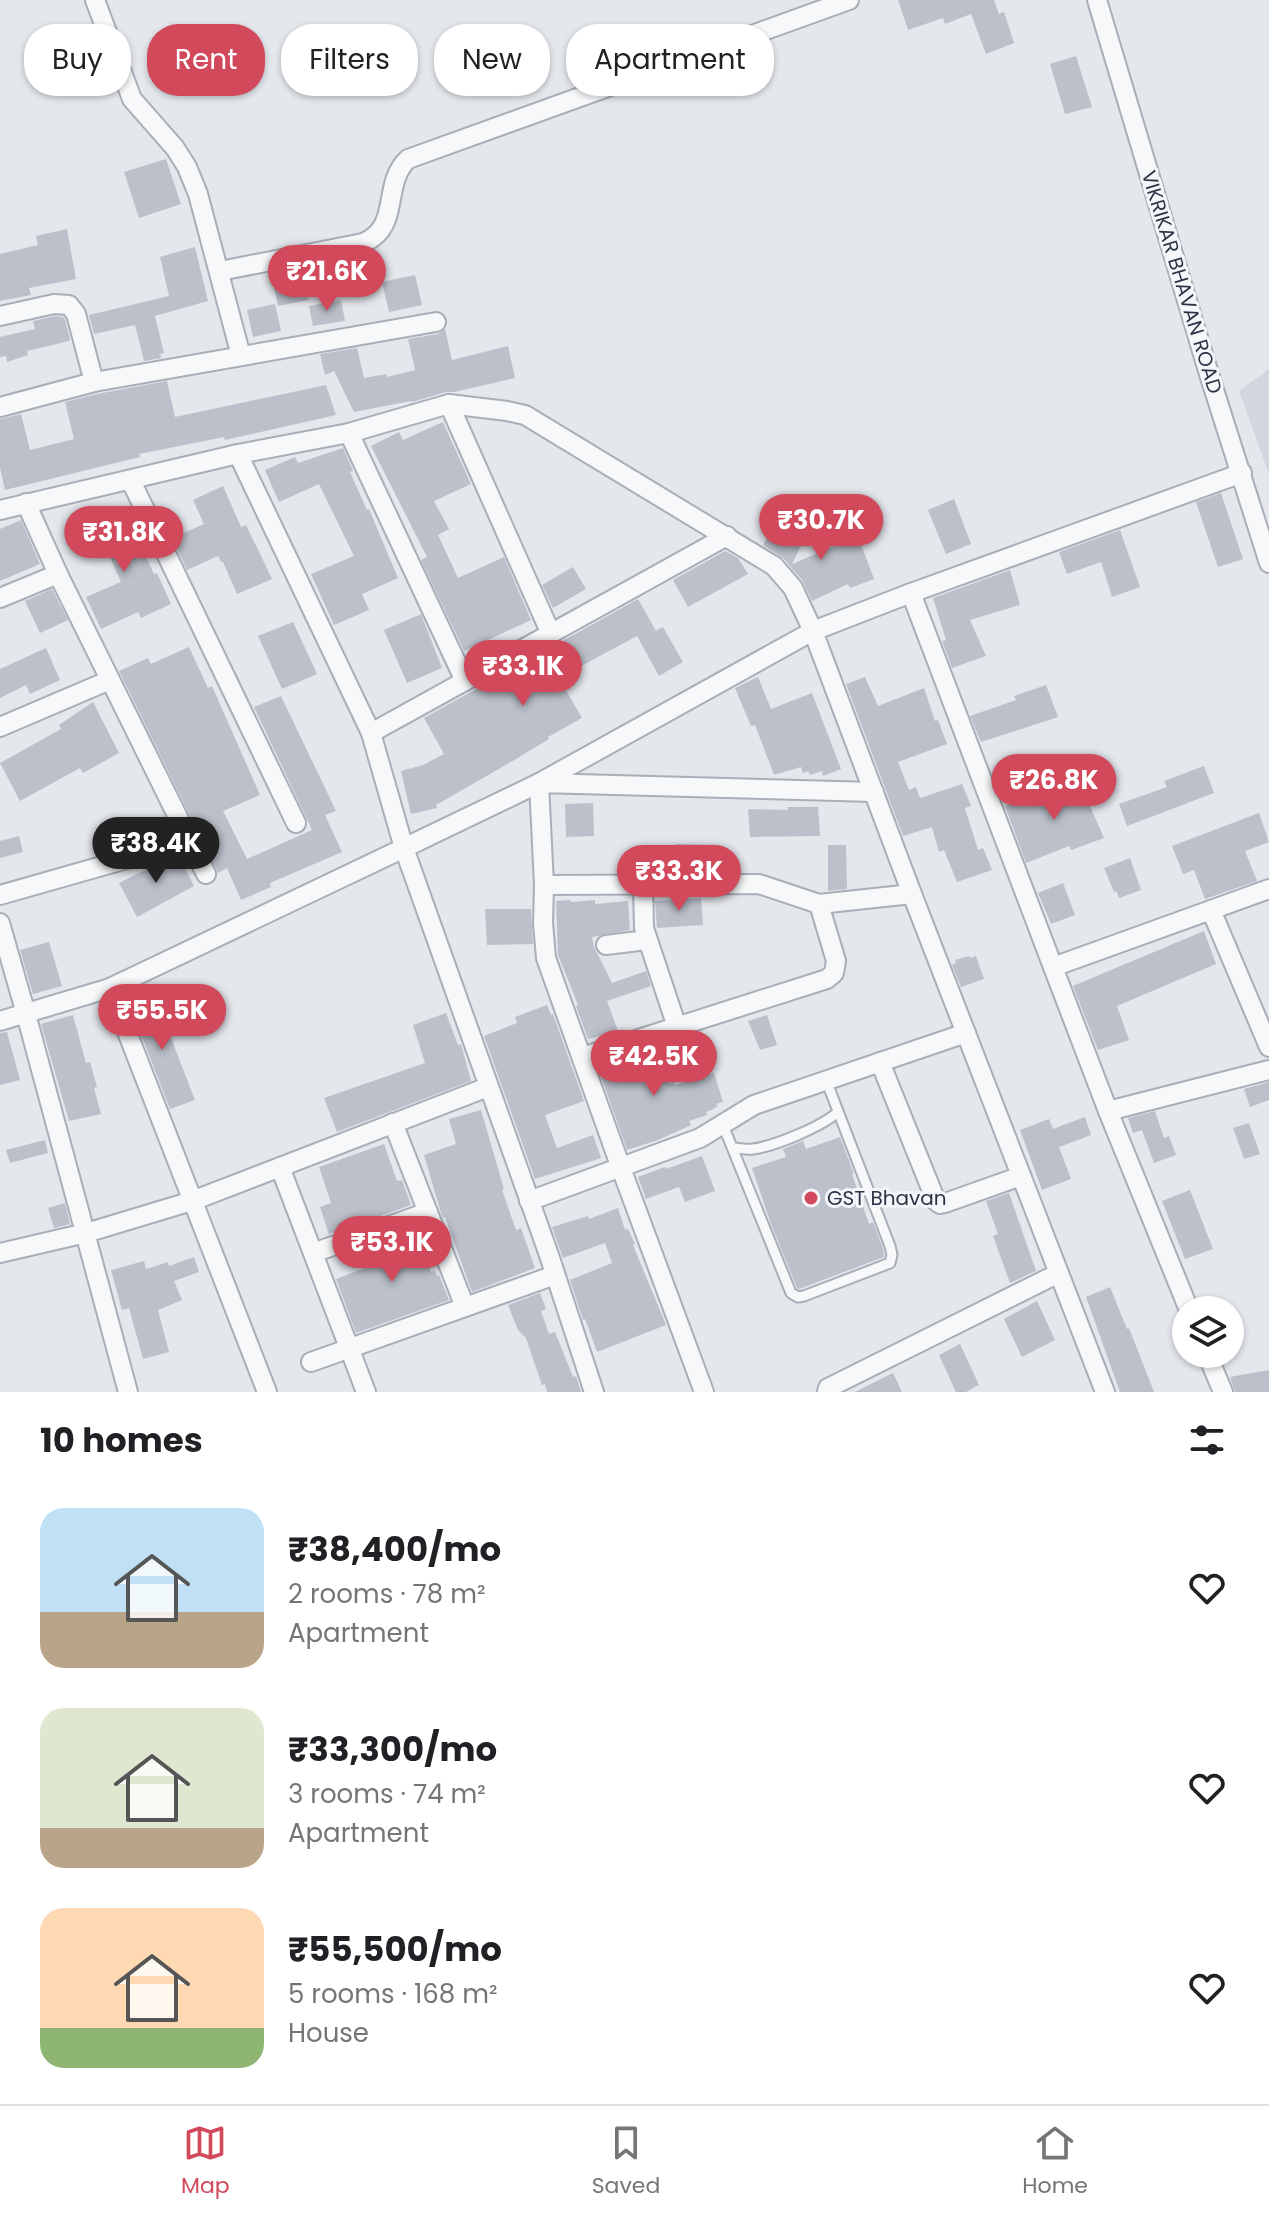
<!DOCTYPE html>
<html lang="en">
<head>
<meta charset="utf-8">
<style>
	body { margin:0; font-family:Poppins,sans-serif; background:#f6f6f6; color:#202124; height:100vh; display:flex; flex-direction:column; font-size:30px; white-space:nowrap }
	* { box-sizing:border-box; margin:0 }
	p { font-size:26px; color:#757577 }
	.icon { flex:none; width:44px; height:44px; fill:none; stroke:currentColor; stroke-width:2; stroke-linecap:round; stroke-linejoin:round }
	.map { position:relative; height:1392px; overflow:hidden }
	.panel { display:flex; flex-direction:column; background:#fff; flex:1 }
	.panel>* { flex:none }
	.top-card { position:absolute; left:24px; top:24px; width:800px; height:72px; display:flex; gap:16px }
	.tools { position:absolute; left:1172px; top:1296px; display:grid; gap:16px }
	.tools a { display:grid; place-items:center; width:72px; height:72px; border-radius:50%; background:#fff; box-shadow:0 2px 6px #0004; font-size:40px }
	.price { position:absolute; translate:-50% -68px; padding:0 18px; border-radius:28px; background:#d1495b; color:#fff; font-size:26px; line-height:52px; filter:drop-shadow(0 2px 4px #0008) }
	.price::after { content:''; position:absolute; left:50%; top:48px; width:24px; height:18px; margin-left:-12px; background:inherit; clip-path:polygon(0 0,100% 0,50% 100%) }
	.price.selected { background:#222; color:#fff }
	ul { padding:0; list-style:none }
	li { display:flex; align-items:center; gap:24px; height:200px; padding:0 40px }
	li span { display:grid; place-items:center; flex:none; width:224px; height:160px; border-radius:24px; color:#555 }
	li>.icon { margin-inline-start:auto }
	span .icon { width:96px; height:96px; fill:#fffc; stroke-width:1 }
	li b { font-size:34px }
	h2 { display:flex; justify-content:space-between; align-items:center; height:96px; padding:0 40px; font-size:34px }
	.pill { padding:0 28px; border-radius:32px; background:#fff; box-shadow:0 2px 6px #0004; font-size:28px; line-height:72px }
	.pill.selected { background:#d1495b; color:#fff }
	.tabs { display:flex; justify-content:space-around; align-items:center; height:112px; border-top:2px solid #e0e0e0; background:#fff; font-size:22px; color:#757577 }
	.tabs a { display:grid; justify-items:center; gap:4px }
	.tabs .selected { color:#d1495b }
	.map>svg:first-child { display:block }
	.built { fill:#d2d6de }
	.building { fill:#bbc0ca }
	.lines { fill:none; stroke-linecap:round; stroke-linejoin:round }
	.service-casing { stroke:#a9aeb7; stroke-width:13 }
	.minor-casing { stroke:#a9aeb7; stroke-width:22 }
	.service { stroke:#f7f8fa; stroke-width:9 }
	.minor { stroke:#f7f8fa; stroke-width:18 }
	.poi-dot { fill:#d1495b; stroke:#f4f6f9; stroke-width:3 }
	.labels { text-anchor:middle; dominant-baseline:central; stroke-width:6; stroke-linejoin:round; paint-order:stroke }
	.street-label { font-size:20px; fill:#2b3445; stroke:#f4f6f9 }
	.poi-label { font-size:20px; fill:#2b3445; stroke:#f4f6f9; text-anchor:start }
</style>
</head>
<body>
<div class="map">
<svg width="1269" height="1392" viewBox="0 0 1269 1392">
	<rect width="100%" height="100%" fill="#e4e7ec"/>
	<polygon class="built" points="1269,369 1269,474 1239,391"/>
	<g class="building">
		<polygon points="898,0 994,0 999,14 1004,12 1014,43 986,54 971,14 945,24 943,18 908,30"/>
		<polygon points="1076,56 1092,107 1065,114 1050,64"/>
		<polygon points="101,58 108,85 78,92 71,65"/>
		<polygon points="166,159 181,204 139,218 124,172"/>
		<polygon points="67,229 76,279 29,288 31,295 0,301 0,254 38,245 36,236"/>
		<polygon points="195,247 208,301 155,316 164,353 160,354 161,358 144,361 135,325 94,334 89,315 169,296 160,257"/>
		<polygon points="303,274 309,300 278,306 272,279"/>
		<polygon points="415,275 422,305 389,312 382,282"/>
		<polygon points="341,300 345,321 313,326 309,306"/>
		<polygon points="275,304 281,331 253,337 247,310"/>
		<polygon points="55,316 63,317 65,320 70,339 69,341 27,351 28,355 7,362 6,356 0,357 0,337 35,329 33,321"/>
		<polygon points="445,329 452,360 508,346 515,378 454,392 446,392 412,402 411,401 354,412 334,371 325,375 320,354 357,348 364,378 386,374 387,377 415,370 408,339 438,334"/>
		<polygon points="167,381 175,417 326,385 336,415 225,440 224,437 139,454 140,457 5,490 0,468 0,419 21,414 30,450 74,439 65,402 97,394"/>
		<polygon points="443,422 471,484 434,501 449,529 438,535 458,578 504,557 531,620 464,651 421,560 427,557 371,446 399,432 403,440"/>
		<polygon points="343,448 353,471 350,472 367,510 369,509 398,578 362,594 369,610 334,625 311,574 354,556 319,484 279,502 265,470 295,457 298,463"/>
		<polygon points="223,486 241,527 246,525 272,579 237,594 223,562 221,562 218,556 187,570 172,538 204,524 193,500"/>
		<polygon points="1221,493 1243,559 1218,567 1196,502"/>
		<polygon points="954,499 971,544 946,554 928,510"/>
		<polygon points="115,506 131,541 137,538 154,574 157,573 171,604 141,618 138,612 101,629 86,597 121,582 106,548 99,552 84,520"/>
		<polygon points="778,519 806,536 792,564 858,536 874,579 850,588 848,584 812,601 802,580 783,558 763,545"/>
		<polygon points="21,520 40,564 0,581 0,529"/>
		<polygon points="1120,530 1140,587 1112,597 1101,562 1067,574 1059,552"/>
		<polygon points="725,551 738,558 748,574 688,607 673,580"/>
		<polygon points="573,567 586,589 553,608 542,585"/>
		<polygon points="1010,570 1020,605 970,620 986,656 952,668 942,641 946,640 933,598"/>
		<polygon points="52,589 68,620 40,633 25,601"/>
		<polygon points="638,599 656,631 663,627 683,662 659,676 637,636 559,678 582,718 548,737 549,739 516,759 436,805 437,808 411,814 401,771 423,765 444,754 424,718"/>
		<polygon points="421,614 442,668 407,683 384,630"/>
		<polygon points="293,622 317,674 282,689 258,636"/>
		<polygon points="189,647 208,688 212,686 260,795 223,811 247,859 312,830 254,707 281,696 336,811 325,815 342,852 270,883 271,887 241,900 227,868 218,873 119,671 148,658 151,664"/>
		<polygon points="46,648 60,680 30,694 26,685 0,698 0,669"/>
		<polygon points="758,677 771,709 812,693 841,769 823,776 822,771 810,775 808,771 803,773 801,767 774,775 755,725 751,726 735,688"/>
		<polygon points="865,677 878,706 924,688 935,721 938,720 947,744 898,762 909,790 916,787 920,798 962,784 971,806 965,808 978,850 983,848 992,870 957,882 944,850 939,852 932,827 903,836 846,684"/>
		<polygon points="1046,685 1058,717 981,742 970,716 1016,700 1014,696"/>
		<polygon points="93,702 119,753 83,773 80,768 20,801 0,763 61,729 59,725"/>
		<polygon points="1204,766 1214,793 1127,826 1119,804 1167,787 1164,781"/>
		<polygon points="1079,781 1104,838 1071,850 1069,846 1026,863 1005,806"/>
		<polygon points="593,803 594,836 566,837 565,804"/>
		<polygon points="787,807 818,807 820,836 750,837 748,809 788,810"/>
		<polygon points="1259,813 1269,842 1245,851 1257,881 1205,899 1194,870 1183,874 1172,846"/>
		<polygon points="19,836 23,852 0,858 0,841"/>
		<polygon points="676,844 714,845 713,872 676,872"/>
		<polygon points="828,845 846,845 847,889 828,891"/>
		<polygon points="179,857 194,886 137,917 119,883 161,862"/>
		<polygon points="1130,858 1141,890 1119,898 1116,891 1114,892 1104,868"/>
		<polygon points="1063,883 1075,915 1051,924 1038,893"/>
		<polygon points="701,898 703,925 657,928 655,901"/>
		<polygon points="571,900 571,902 595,900 595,904 628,901 630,930 592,937 594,947 612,983 646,971 651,986 607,1001 618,1031 588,1039 576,1006 578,1005 558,955 556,901"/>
		<polygon points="485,909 531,909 533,944 487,945"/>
		<polygon points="1204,931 1216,964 1117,1006 1129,1040 1098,1050 1073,986"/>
		<polygon points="49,942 62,986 33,994 20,950"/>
		<polygon points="969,956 970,958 976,956 984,979 961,987 952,965 956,963 955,960"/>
		<polygon points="154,994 195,1100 170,1109 129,1004"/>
		<polygon points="547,1005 551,1015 553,1014 584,1101 545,1115 557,1148 593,1135 601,1158 535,1179 484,1036 517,1023 515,1017"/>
		<polygon points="446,1013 458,1045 461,1044 471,1081 337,1132 324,1098 425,1063 413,1025"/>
		<polygon points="73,1015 86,1063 90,1062 97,1087 94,1088 101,1114 69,1121 41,1024"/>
		<polygon points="767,1015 777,1045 760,1050 748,1021"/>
		<polygon points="7,1032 20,1080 0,1085 0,1033"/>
		<polygon points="658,1047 670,1083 674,1082 675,1085 714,1073 723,1102 716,1104 718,1106 714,1108 714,1109 706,1112 707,1115 689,1121 691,1125 658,1140 627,1150 597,1065"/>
		<polygon points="1269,1082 1269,1100 1250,1107 1244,1089"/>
		<polygon points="481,1110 504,1189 502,1190 516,1230 521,1228 535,1268 472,1292 445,1217 443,1218 441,1213 424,1155 456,1144 449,1119"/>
		<polygon points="1155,1111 1164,1138 1169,1136 1176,1155 1154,1163 1142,1130 1133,1133 1128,1118"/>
		<polygon points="1085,1117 1091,1135 1059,1147 1071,1179 1042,1190 1020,1130 1049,1119 1053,1129"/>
		<polygon points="1249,1123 1260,1154 1244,1159 1233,1128"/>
		<polygon points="840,1137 854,1174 852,1174 869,1224 873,1222 883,1248 884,1257 799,1289 797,1288 771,1224 752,1168 786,1157 783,1149 803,1141 806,1149"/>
		<polygon points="45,1140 48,1153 10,1163 6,1150"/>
		<polygon points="384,1144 397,1181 402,1180 411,1205 329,1234 320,1207 331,1203 319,1167"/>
		<polygon points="702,1156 715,1191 685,1202 679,1187 646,1199 638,1177 665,1167 666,1169"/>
		<polygon points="1190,1190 1213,1249 1185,1259 1162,1201"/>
		<polygon points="1009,1193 1036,1271 1010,1283 993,1236 998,1234 986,1201"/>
		<polygon points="65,1203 70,1224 54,1228 48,1208"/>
		<polygon points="618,1208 625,1230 628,1229 635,1244 633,1245 666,1325 597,1352 585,1319 583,1320 570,1280 612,1263 605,1243 563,1258 552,1227 588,1216 589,1219"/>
		<polygon points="418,1228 431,1272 435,1271 437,1276 439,1275 449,1300 356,1333 336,1279 383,1261 377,1243"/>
		<polygon points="194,1257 199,1272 174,1281 182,1300 158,1310 169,1352 143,1359 129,1308 122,1310 111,1270 144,1261 146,1269 168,1262 169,1266"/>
		<polygon points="1110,1287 1127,1329 1129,1328 1154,1392 1120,1392 1086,1297"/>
		<polygon points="540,1293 546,1309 541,1311 549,1334 555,1332 573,1377 576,1376 581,1392 547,1392 545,1384 542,1385 526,1338 518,1330 508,1305"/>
		<polygon points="1037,1301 1055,1340 1022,1357 1004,1319"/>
		<polygon points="960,1344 979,1385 966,1392 956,1392 939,1355"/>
		<polygon points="1269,1370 1269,1392 1235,1392 1230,1377"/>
		<polygon points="893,1373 902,1392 855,1392"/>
	</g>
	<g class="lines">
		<g class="service-casing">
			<g id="service">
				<polyline points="723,1125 791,1293 798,1297 804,1296 890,1263 892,1255 890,1246 826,1080"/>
				<path d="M733,1148C740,1148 746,1150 753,1149C775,1146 821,1127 838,1112"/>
			</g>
		</g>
		<g class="minor-casing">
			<g id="minor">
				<polyline points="95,0 132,99 175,148 187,167 198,194 241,356"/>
				<polyline points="1097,0 1209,374 1269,563"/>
				<path d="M220,271L363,243C402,227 381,184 408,159L849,0"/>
				<polyline points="0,316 54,304 69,305 76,314 94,382"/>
				<polyline points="449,404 551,634"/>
				<polyline points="0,407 94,382 436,322"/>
				<polyline points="349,433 465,681"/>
				<polyline points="238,454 371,733 404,848 549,1255 594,1392"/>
				<polyline points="131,481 296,823"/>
				<polyline points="26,503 58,574 206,874"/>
				<polyline points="0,510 238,454 349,433 449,404 507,411 525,415 774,566 793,588 813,631 912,894 1105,1392"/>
				<polyline points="911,593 1053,967"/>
				<polyline points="0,598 58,574"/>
				<polyline points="0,727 110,680"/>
				<polyline points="371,733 727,536"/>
				<polyline points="643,884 644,928 677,1027"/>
				<polyline points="544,885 759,884 819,904 912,894"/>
				<polyline points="0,895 190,841"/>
				<polyline points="1211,910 1269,1047"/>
				<polyline points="0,923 26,1014 128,1392"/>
				<polyline points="606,945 647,940"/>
				<polyline points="110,988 267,1392"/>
				<polyline points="0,1021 110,988 404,848 539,783 813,631 911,593 1242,473"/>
				<polyline points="582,1057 827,979 834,973 836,961 819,904"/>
				<polyline points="880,1062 936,1201 940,1204 945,1203 1021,1176"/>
				<polyline points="1108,1111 1269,1070"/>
				<polyline points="393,1123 465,1307"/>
				<polyline points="280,1167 366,1392"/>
				<polyline points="529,1201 700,1138 754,1105 966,1033"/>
				<polyline points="0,1253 86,1233 192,1201 488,1087"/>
				<polyline points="313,1253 428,1212"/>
				<polyline points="1189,1310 1108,1111 1053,967 1269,889"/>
				<polyline points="1207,1354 1223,1392"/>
				<polyline points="311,1362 555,1275"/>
				<polyline points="704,1392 621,1168 546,958 543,923 544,885 539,783 874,792"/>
				<polyline points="827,1392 828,1388 1059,1273"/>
			</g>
		</g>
		<use href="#service" class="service"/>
		<use href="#minor" class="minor"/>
	</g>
	<circle class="poi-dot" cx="811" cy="1198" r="8"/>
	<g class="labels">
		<g class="street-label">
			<text transform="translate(1182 282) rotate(73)">VIKRIKAR BHAVAN ROAD</text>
		</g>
		<g class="poi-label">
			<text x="827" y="1198">GST Bhavan</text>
		</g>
	</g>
</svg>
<div class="tools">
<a><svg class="icon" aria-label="layers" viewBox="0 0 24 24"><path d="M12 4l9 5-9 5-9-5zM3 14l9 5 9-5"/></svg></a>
</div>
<b class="price" style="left:327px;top:313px">₹21.6K</b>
<b class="price" style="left:821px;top:562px">₹30.7K</b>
<b class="price" style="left:124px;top:574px">₹31.8K</b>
<b class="price" style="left:523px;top:708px">₹33.1K</b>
<b class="price" style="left:1054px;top:822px">₹26.8K</b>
<b class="price selected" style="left:156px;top:885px">₹38.4K</b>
<b class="price" style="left:679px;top:913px">₹33.3K</b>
<b class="price" style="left:162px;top:1052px">₹55.5K</b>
<b class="price" style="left:654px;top:1098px">₹42.5K</b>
<b class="price" style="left:392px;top:1284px">₹53.1K</b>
<div class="top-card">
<a class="pill">Buy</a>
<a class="pill selected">Rent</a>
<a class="pill">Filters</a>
<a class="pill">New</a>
<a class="pill">Apartment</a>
</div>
</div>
<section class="panel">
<h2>10 homes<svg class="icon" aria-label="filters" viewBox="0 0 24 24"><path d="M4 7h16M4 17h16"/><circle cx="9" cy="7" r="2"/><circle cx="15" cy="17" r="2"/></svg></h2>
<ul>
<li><span style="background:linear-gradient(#bfe0f5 65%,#b9a48a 0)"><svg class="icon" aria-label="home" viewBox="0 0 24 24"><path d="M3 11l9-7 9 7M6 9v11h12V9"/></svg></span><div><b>₹38,400/mo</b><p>2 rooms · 78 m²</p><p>Apartment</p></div><svg class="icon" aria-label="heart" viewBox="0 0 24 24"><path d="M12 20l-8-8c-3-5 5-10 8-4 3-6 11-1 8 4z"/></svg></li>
<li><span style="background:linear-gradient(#dfe7d0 75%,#b9a48a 0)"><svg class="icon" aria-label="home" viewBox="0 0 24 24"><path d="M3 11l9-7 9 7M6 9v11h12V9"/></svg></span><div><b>₹33,300/mo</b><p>3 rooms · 74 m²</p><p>Apartment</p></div><svg class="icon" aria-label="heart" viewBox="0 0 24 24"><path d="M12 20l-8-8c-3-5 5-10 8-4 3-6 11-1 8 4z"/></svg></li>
<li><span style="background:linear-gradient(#ffd9b3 75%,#8fb573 0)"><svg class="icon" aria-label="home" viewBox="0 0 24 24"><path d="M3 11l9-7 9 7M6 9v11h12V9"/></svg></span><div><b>₹55,500/mo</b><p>5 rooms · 168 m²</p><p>House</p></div><svg class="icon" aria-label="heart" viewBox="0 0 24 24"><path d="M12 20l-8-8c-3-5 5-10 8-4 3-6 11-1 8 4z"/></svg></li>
</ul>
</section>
<nav class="tabs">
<a class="selected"><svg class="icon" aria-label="map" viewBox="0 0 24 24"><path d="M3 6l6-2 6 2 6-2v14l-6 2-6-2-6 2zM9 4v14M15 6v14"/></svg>Map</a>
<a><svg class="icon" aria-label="saved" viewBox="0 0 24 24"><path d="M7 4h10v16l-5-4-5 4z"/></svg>Saved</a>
<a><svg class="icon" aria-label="home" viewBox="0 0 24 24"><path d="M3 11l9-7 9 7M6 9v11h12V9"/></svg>Home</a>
</nav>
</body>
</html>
